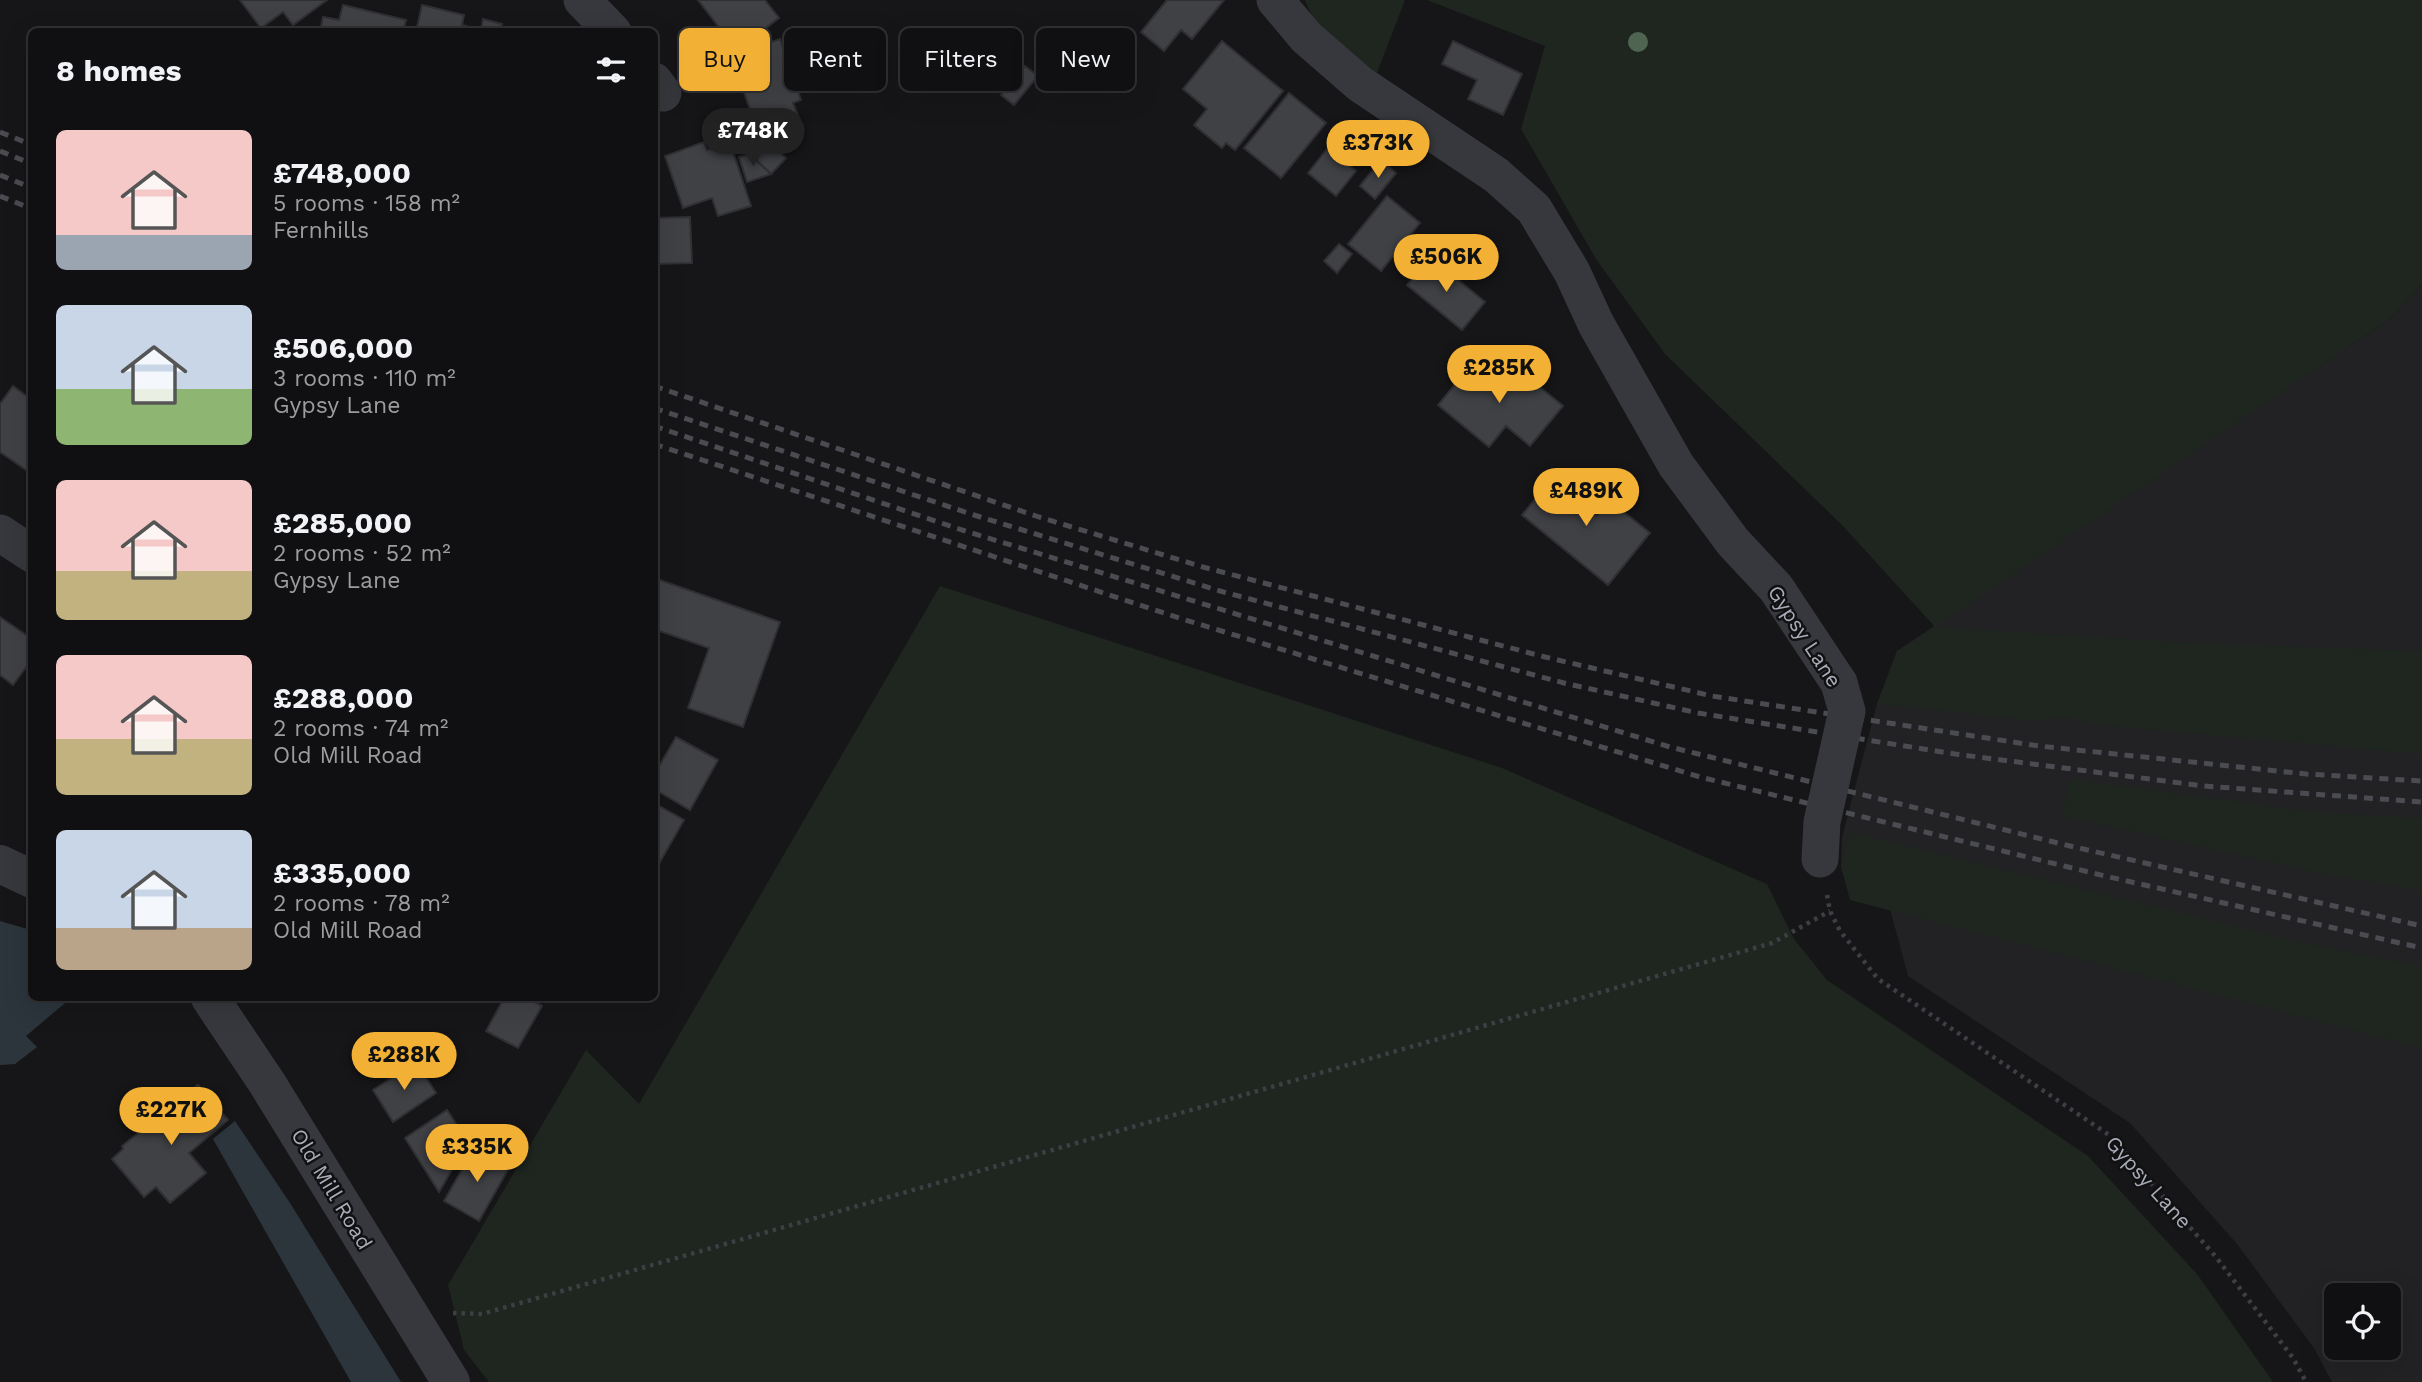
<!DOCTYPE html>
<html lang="en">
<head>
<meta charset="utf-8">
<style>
	body { margin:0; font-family:"Work Sans",sans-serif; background:#1e1e20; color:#f1f3f6; height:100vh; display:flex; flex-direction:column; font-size:26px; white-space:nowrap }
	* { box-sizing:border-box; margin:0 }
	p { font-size:23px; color:#9c9d9f }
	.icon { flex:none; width:38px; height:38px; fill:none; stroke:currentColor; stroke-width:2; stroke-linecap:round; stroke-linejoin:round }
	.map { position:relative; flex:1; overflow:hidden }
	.sheet { position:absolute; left:28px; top:28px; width:630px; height:973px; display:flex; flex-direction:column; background:#101012; border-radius:10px; box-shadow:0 7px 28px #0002,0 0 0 2px #303032 }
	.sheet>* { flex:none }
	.top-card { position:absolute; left:679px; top:28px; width:665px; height:63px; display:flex; gap:14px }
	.tools { position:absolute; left:2324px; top:1283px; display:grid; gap:14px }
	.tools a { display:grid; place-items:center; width:77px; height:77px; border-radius:10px; background:#101012; box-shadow:0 7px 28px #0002,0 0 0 2px #303032; font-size:35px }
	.price { position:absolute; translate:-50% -60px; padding:0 16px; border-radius:24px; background:#f2b134; color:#111; font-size:23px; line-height:46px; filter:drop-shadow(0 2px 4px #0008) }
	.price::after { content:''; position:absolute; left:50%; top:42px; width:21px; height:16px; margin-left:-10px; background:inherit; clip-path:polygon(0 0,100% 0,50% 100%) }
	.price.active { background:#222; color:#fff }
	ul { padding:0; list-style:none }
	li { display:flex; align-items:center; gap:21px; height:175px; padding:0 28px }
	li span { display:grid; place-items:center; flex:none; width:196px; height:140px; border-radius:10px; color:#555 }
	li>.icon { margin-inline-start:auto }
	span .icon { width:84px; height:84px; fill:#fffc; stroke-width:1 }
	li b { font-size:30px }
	h2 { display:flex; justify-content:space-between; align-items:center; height:84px; padding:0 28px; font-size:30px }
	.tag { padding:0 24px; border-radius:10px; background:#101012; box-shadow:0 7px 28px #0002,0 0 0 2px #303032; font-size:24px; line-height:63px }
	.tag.active { background:#f2b134; color:#111 }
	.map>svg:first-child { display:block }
	.built { fill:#222225; fill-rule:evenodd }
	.green { fill:#1e261f }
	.water { fill:#2c353c }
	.building { fill:#404145; stroke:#303034; stroke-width:2 }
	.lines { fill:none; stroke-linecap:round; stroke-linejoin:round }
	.path { stroke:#3d3f44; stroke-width:4.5; stroke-dasharray:3.5 5; stroke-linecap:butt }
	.minor { stroke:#37383d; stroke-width:37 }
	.tertiary { stroke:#37383d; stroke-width:38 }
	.rail { stroke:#4a4c52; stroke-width:5; stroke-dasharray:9 7; stroke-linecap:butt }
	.minor-bridge { stroke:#37383d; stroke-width:37 }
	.tree { fill:#506452 }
	.labels { text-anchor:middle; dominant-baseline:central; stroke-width:5; stroke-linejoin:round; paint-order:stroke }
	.street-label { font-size:21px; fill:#a8adb8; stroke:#111113 }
</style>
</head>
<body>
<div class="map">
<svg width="2422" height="1382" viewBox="0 0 2422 1382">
	<rect width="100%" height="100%" fill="#161618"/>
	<path class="built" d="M2422,284V1382H2332L2314,1348L2237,1244L2130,1123L1908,976L1890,909L1850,900L1841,866L1842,837L1877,704L1897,651L2391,318ZM2336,1295H2389V1348H2336Z"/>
	<g class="green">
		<polygon points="1305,0 1405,0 1375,78 1317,27"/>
		<polygon points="1427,0 2422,0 2422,284 2391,318 1936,627 2195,643 2422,651 2422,754 2097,725 2064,717 2038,721 1877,704 1897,651 1935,627 1842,525 1665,354 1596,259 1521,129 1545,46"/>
		<polygon points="940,586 1502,768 1767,884 1794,939 1827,980 2088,1156 2197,1274 2273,1382 489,1382 464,1350 448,1285 586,1050 639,1104"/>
		<polygon points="2069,779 2324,813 2422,818 2422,891 2315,872 2063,816"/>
		<polygon points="1850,832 2291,940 2422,967 2422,1048 1850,900 1841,866"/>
	</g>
	<g class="water">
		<polygon points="0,921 31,930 32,998 71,998 26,1036 37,1047 15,1064 0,1065"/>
		<polygon points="235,1121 290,1203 401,1382 351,1382 213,1139"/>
	</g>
	<g class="building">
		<polygon points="240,0 327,0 293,25 283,12 261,28"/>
		<polygon points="698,0 765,0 779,18 757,35 752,28 732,44"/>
		<polygon points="1167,0 1224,0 1192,39 1181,30 1164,51 1141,32"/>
		<polygon points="343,5 406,20 403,32 320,32 323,17 339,20"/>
		<polygon points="422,5 464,15 462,25 481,30 483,19 502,24 500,32 416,32"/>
		<polygon points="780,39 801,100 793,103 799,118 782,134 761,114 752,116 732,56"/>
		<polygon points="1222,41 1283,91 1235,150 1226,143 1222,148 1194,125 1207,109 1183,89"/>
		<polygon points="1453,41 1522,74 1503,115 1468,99 1477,80 1442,64"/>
		<polygon points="1025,66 1038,76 1014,105 1001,95"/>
		<polygon points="1289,93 1326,123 1281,178 1244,148"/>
		<polygon points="1342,130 1364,148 1350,166 1356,171 1336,196 1308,173"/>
		<polygon points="761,135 786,158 771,174 746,151"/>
		<polygon points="704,142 707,150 730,143 751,206 718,216 712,198 683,208 665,156"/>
		<polygon points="749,154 771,174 747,182 739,157"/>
		<polygon points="1381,160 1396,173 1375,199 1360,186"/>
		<polygon points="1387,196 1420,223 1381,271 1348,244"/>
		<polygon points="690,217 692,263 656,264 654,218"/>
		<polygon points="1339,244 1352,254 1337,273 1324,261"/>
		<polygon points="1430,257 1485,302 1462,330 1407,285"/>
		<polygon points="1482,351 1498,364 1483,383 1500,396 1520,371 1563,406 1530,446 1506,426 1489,447 1438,405"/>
		<polygon points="13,386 32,400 32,474 0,452 0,404"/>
		<polygon points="1560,469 1579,484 1571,494 1597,515 1609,500 1650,533 1608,585 1522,515"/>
		<polygon points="654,578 780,622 743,727 688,708 709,648 654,629"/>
		<polygon points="0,617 32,639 32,659 13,685 0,675"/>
		<polygon points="676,737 718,760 690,810 654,789 654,775"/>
		<polygon points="654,803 684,820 656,869 654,868"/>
		<polygon points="504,998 527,998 542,1006 518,1048 486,1031"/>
		<polygon points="416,1062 436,1093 393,1122 373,1090"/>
		<polygon points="198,1085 228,1120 189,1153 206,1173 170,1203 156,1187 144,1197 112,1159 123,1149 122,1146"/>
		<polygon points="447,1110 468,1142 439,1192 405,1138"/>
		<polygon points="475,1147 510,1166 479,1221 444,1201"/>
	</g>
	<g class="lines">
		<g class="path">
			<polyline points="1827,895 1830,911 1840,931 1878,979 2109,1135 2216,1257 2293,1358 2306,1382"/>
			<polyline points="453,1313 482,1314 1772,943 1830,911"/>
		</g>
		<g class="minor">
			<polyline points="582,0 613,32"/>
			<polyline points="1275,0 1306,37 1360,84 1496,175 1534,209 1572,272 1596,324 1676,465 1733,542 1776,588 1839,683"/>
			<polyline points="654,81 663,93"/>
			<polyline points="0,533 32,554"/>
		</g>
		<g class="tertiary">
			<polyline points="0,864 32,879"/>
			<polyline points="210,998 267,1083 451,1382"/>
		</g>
		<g class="rail">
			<polyline points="0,132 32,145"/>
			<polyline points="0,151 32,164"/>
			<polyline points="0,175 32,188"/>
			<polyline points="0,196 32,209"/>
			<polyline points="654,386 1039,517 1203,567 1545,657 1712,696 2039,746 2306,774 2422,781"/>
			<polyline points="654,408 974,515 1220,591 1564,683 1698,713 1955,754 2204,786 2422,802"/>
			<polyline points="654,426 962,530 1670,747 2070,846 2422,926"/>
			<polyline points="654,444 1179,618 1700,777 2105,876 2422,948"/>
		</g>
		<polyline class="minor-bridge" points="1820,859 1822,822 1847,711 1839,683"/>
	</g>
	<circle class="tree" cx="1638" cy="42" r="10"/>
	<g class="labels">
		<g class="street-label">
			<text transform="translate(1805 636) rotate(57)">Gypsy Lane</text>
			<text transform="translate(2149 1182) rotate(48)">Gypsy Lane</text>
			<text transform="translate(332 1189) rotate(59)">Old Mill Road</text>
		</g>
	</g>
</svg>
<div class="tools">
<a><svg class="icon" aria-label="locate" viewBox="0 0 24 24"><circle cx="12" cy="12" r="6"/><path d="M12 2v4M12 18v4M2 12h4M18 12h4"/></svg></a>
</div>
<b class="price active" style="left:753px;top:168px">£748K</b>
<b class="price" style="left:1378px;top:180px">£373K</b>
<b class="price" style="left:1446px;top:294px">£506K</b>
<b class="price" style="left:1499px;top:405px">£285K</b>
<b class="price" style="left:1586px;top:528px">£489K</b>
<b class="price" style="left:404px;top:1092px">£288K</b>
<b class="price" style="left:171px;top:1147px">£227K</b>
<b class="price" style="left:477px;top:1184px">£335K</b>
<div class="top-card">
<a class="tag active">Buy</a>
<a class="tag">Rent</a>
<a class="tag">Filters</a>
<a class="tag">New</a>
</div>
<section class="sheet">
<h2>8 homes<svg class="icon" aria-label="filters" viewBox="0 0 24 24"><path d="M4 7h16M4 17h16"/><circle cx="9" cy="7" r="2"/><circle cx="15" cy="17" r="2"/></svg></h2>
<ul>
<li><span style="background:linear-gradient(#f6c9c9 75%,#9aa5b1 0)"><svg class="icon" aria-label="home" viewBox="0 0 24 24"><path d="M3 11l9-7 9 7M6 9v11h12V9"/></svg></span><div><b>£748,000</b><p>5 rooms · 158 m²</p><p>Fernhills</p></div></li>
<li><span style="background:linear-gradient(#c9d6e8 60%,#8fb573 0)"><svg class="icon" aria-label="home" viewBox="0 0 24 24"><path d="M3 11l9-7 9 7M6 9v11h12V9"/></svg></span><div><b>£506,000</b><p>3 rooms · 110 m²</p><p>Gypsy Lane</p></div></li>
<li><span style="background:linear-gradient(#f6c9c9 65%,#c2b280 0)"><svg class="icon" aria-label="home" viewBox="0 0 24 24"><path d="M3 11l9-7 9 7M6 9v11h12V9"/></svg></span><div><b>£285,000</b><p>2 rooms · 52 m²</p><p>Gypsy Lane</p></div></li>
<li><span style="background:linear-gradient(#f6c9c9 60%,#c2b280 0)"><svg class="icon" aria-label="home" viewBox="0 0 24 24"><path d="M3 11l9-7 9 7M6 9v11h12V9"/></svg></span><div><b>£288,000</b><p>2 rooms · 74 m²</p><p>Old Mill Road</p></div></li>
<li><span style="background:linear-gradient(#c9d6e8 70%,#b9a48a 0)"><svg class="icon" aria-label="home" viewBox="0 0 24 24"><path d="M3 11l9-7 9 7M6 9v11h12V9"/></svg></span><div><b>£335,000</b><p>2 rooms · 78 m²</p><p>Old Mill Road</p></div></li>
</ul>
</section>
</div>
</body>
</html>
